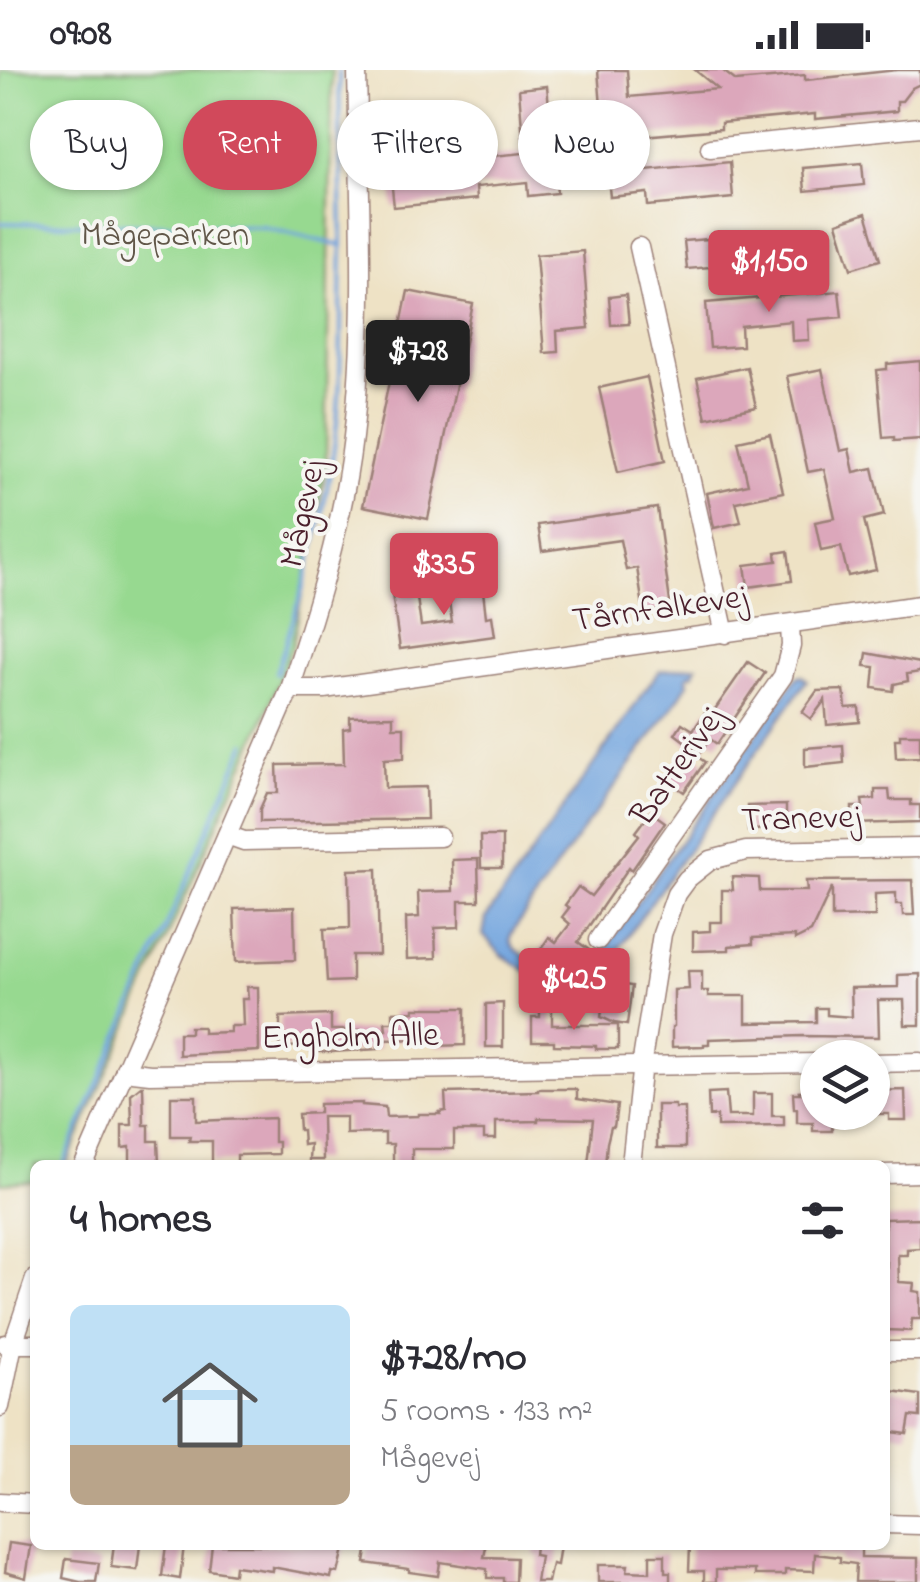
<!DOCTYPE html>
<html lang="en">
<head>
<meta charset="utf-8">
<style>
	body { margin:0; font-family:"Indie Flower",sans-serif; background:#f2f2f3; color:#2b2b33; height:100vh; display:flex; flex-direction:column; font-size:38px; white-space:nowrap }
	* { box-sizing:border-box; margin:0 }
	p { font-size:32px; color:#7c7c81 }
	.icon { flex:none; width:55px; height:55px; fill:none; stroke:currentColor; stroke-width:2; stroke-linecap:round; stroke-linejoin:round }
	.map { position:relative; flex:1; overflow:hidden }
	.details { position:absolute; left:30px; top:1090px; width:860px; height:390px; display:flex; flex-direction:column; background:#fff; border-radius:15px; box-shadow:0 2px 8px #0004 }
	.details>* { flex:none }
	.guide { position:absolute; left:30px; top:30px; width:860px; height:90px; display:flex; gap:20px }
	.buttons { position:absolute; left:800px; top:970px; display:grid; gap:20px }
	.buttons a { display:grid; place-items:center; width:90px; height:90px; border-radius:50%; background:#fff; box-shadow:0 2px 8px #0004; font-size:50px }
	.price { position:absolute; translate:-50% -85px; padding:0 22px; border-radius:10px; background:#d1495b; color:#fff; font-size:32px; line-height:65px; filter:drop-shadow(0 2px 5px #0008) }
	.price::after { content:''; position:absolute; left:50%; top:60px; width:30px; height:22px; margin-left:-15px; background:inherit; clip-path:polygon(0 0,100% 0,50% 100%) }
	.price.active { background:#222; color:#fff }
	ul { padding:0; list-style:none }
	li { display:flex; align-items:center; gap:30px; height:250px; padding:0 40px }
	li span { display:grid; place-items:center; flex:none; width:280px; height:200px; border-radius:15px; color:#555 }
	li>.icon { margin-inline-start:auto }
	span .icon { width:120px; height:120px; fill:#fffc; stroke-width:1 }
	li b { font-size:42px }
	h2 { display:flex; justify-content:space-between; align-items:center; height:120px; padding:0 40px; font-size:42px }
	.tag { padding:0 35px; border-radius:45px; background:#fff; box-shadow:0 2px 8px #0004; font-size:35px; line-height:90px }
	.tag.active { background:#d1495b; color:#fff }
	.status { display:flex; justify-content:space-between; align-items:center; height:70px; padding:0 50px; background:#fff; direction:ltr }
	.status svg { height:28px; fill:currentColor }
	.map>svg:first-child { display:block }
	.green { fill:#97d990; stroke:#707c5e; stroke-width:2.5 }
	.water { fill:#73a5de; stroke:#5e6284; stroke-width:2.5 }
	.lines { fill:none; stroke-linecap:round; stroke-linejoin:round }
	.stream { stroke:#73a5de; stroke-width:4 }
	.building { fill:#dca7bb }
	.minor-casing { stroke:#9c8078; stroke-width:21 }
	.minor { stroke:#fff; stroke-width:18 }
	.labels { text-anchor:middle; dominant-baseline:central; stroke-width:8; stroke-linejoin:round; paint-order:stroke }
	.park-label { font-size:35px; fill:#615749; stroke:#f6f6f2 }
	.street-label { font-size:35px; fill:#4a1f2b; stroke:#f6f6f2 }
</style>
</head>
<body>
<div class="status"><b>09:08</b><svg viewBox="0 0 49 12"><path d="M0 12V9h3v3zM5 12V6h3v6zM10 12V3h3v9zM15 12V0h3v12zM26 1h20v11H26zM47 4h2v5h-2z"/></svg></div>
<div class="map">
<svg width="920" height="1512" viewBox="0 0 920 1512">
	<rect width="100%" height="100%" fill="#f6f6f2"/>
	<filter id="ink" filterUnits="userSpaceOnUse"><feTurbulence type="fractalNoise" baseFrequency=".01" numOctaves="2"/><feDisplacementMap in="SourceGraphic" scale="20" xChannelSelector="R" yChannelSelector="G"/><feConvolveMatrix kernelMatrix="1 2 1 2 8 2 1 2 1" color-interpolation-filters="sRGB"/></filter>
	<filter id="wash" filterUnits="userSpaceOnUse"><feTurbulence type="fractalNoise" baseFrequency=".0048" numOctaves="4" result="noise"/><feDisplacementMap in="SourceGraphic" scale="40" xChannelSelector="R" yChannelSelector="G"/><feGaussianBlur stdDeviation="2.25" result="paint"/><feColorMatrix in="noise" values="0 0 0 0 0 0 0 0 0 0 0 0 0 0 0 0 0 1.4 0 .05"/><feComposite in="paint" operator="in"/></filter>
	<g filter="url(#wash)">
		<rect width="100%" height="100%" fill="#eee2c5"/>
		<polygon class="green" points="0,0 332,0 326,393 293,574 263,651 66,1095 35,1095 35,1111 0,1113"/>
		<polygon class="water" points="697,596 693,605 689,604 687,608 688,613 679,628 557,796 511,864 510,872 515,879 573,920 576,919 797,607 801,605 807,610 583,930 574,932 502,885 483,865 486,848 656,605 660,601"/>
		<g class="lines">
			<g class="stream">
				<polyline points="339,0 342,175"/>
				<polyline points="0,153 191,155"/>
				<path d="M208,156L263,157L342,176C340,240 343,306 335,370C325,447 301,529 276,603"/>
				<polyline points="63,1095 246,673"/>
			</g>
		</g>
		<g id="blocks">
			<g class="building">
				<polygon points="598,0 627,0 629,27 718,19 695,0 722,0 736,11 805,5 805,10 897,0 920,0 920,14 912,18 902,31 897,31 897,41 815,49 815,44 721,53 721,59 643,66 646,100 730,92 733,128 648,136 647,123 610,127 606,90 554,95 557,123 528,126 527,112 476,117 477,129 394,137 391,109 445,104 439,40 468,38 473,88 524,83 519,19 547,16 552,66 603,61"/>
				<polygon points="862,93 864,115 805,121 803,98"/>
				<polygon points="866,143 880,190 851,199 837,153"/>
				<polygon points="805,161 808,196 746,201 746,194 687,199 684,171"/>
				<polygon points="583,181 589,258 557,261 558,282 544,283 536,185"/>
				<polygon points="408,221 473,234 428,449 363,436"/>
				<polygon points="839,221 842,247 808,250 809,270 792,271 791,251 741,256 742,276 710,278 706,233"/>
				<polygon points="626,225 629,254 611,255 609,227"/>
				<polygon points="920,291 920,369 894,371 894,367 883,368 877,300 887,299 887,294"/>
				<polygon points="747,297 756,337 706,348 697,308"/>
				<polygon points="822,299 840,381 849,379 854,402 873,398 884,445 864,450 876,500 848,506 841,477 821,481 815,452 835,448 824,399 808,402 787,306"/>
				<polygon points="647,307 665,391 618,402 599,318"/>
				<polygon points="770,364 783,422 736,432 741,452 714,458 707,423 748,414 738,371"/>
				<polygon points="657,438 671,539 644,543 637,498 626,500 620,470 542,481 538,455"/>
				<polygon points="788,481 792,511 748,517 745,495 777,491 776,483"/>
				<polygon points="482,512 486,547 492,546 495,566 400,579 392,524 416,521 421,556 452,552 447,517"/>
				<polygon points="867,583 920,593 920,602 907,604 908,611 894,614 893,621 873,618 875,597 865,596"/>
				<polygon points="748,592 765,603 717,674 710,669 700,683 675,664 682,653 693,660 708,639 713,642"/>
				<polygon points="844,620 846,638 859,637 860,652 827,655 825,630 811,649 802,642 817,621"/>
				<polygon points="393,646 393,657 404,657 404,688 384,689 385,718 426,717 427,749 260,752 260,739 267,723 278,723 277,695 344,694 343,659 350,658 350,647"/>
				<polygon points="900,664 920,664 920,687 896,688 895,669 900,669"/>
				<polygon points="843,675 844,693 805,697 805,678"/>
				<polygon points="689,681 705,692 684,722 668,711"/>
				<polygon points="875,720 889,720 890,730 911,730 911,735 920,735 920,752 852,754 852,737 863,737 862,730 875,729"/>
				<polygon points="786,735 786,756 748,761 747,736"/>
				<polygon points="651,742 665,752 632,800 629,797 578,872 595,884 586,895 570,883 558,900 537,885 549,867 556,872 570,854 562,847 569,838 565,835 578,817 591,826 639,765 636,762"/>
				<polygon points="480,766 502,766 502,798 481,798"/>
				<polygon points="478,789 479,831 459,831 459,857 435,858 436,888 407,889 406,848 419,847 418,822 453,821 452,790"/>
				<polygon points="377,799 379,885 352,885 352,911 327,912 324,859 350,858 349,800"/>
				<polygon points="732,807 759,808 760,821 807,821 806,811 912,810 914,845 903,845 902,834 896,834 896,823 875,824 875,846 832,847 832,817 811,862 795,870 795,866 753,868 753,874 729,876 729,880 693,881 693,862 710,861 710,852 722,852 722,820 733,820"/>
				<polygon points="294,837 295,890 236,892 234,839"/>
				<polygon points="688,901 702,901 702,921 708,921 708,926 746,926 746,953 816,952 816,938 827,938 827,945 852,947 851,918 898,917 898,905 920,904 920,955 905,955 904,930 878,930 879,967 802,966 709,969 709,974 704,974 704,976 672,977 672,957 674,956 674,920 689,919"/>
				<polygon points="616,914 632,916 627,955 614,953 601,947 605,921 615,923"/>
				<polygon points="247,917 258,917 259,981 179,985 179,963 190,963 190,957 203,957 203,963 230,962 230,956 243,956 242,929 248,929"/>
				<polygon points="503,933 503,977 486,977 486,934"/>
				<polygon points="414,938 465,938 465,975 435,976 435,969 378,970 378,979 332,982 311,982 311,976 280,977 280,947 331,945 331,960 386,960 385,952 393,952 393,942 414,941"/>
				<polygon points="552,939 552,955 618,955 618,979 596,979 596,976 554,975 554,971 532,971 532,947 540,947 540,940"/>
				<polygon points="141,1016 143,1016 144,1055 149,1055 149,1071 158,1071 159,1095 130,1092 130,1077 122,1078 122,1055 132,1055 131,1024"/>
				<polygon points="538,1019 575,1019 577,1021 577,1029 617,1035 614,1057 611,1057 607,1073 605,1095 588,1094 593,1049 538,1048 538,1051 496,1052 496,1069 484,1069 484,1061 454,1061 454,1079 412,1079 412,1095 393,1095 393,1074 385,1074 385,1063 346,1064 346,1047 322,1047 323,1090 309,1090 310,1074 303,1075 302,1060 299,1060 298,1044 319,1043 319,1034 362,1033 362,1035 385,1037 386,1047 418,1046 418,1044 440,1044 439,1042 446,1041 445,1023 538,1021"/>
				<polygon points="816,1020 817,1042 832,1042 832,1061 813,1061 813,1053 797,1053 797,1039 794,1039 793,1023 800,1023 799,1021"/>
				<polygon points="905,1020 906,1050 889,1050 889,1044 872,1044 872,1021"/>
				<polygon points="726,1022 728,1046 753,1046 753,1023 772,1023 772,1046 784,1046 784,1056 717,1057 717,1046 709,1046 708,1023"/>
				<polygon points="171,1026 196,1026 196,1051 274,1048 274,1072 278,1072 278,1084 237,1085 237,1092 212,1093 212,1071 189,1071 190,1066 171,1066"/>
				<polygon points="657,1035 675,1035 675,1038 685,1038 685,1078 657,1078"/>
				<polygon points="920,1148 920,1178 907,1179 907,1185 898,1185 899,1212 914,1213 913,1221 920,1222 920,1249 912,1249 911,1261 885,1260 887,1192 885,1192 885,1149"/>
				<polygon points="885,1320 920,1325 920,1347 910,1346 907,1364 885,1361 888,1338 885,1337"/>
				<polygon points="9,1473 31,1476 26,1508 5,1502"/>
				<polygon points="114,1475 140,1475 137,1500 111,1497"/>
				<polygon points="166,1475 184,1475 180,1509 162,1506"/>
				<polygon points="212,1475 345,1475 338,1503 332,1502 331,1508 272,1497 272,1501 235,1496 234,1504 209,1500"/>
				<polygon points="368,1475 481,1475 486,1477 484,1487 516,1488 515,1512 503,1512 503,1508 487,1508 487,1499 440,1492 438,1506 409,1502 409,1499 365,1493"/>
				<polygon points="535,1475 560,1475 557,1495 552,1494 548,1512 536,1512 540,1486 534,1485"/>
				<polygon points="690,1475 861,1476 861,1487 918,1488 918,1512 855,1512 856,1494 840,1492 840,1487 815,1484 814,1501 785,1500 785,1505 755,1505 755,1500 716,1500 716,1512 704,1512 704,1501 689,1501"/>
				<polygon points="650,1485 665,1485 665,1502 670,1502 670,1512 598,1512 598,1495 628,1495 627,1501 650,1502"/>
				<polygon points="66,1489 99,1493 96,1512 80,1512 63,1508"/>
			</g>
		</g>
	</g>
	<g filter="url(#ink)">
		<use href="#blocks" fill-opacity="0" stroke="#9c8078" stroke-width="2.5"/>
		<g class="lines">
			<g class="minor-casing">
				<g id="minor">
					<polyline points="710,78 920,57"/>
					<polyline points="639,177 725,564"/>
					<polyline points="290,619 324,619 920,535"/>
					<polyline points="227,765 244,771 440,767"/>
					<polyline points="598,870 783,606 791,576 790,554"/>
					<polyline points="872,993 920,992"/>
					<polyline points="125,999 133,1002 150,1004 818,993"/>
					<path d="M84,1095L290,619C317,537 343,454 353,367C367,248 359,120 357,0"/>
					<polyline points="631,1095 643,984 662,864 676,824 687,809 711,790 746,781 920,778"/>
					<polyline points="885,1104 920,1103"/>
					<polyline points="5,1274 35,1274"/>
					<polyline points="885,1281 920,1281"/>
					<polyline points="0,1337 13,1274 35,1209"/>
					<polyline points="0,1432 35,1434"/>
					<polyline points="885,1454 920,1455"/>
				</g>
			</g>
			<use href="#minor" class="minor"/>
		</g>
	</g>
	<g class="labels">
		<g class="park-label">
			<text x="165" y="166">Mågeparken</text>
		</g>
		<g class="street-label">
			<text transform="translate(304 444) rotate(-78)">Mågevej</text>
			<text transform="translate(660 540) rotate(-8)">Tårnfalkevej</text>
			<text transform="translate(679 697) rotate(-55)">Batterivej</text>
			<text transform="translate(801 750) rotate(-2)">Tranevej</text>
			<text transform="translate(350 968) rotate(-1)">Engholm Alle</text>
		</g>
	</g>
</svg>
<div class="buttons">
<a><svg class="icon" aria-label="layers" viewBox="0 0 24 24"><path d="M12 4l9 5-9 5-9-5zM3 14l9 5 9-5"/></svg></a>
</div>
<b class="price" style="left:769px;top:245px">$1,150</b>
<b class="price active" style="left:418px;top:335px">$728</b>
<b class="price" style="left:444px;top:548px">$335</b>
<b class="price" style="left:574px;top:963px">$425</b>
<div class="guide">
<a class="tag">Buy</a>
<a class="tag active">Rent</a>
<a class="tag">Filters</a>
<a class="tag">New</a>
</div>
<section class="details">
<h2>4 homes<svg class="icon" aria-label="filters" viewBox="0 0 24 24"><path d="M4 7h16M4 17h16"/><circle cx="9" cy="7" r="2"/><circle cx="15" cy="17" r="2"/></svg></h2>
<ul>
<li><span style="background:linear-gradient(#bfe0f5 70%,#b9a48a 0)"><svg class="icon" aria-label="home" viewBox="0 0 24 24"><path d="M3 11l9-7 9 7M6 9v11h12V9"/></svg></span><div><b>$728/mo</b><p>5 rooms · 133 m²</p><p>Mågevej</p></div></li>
</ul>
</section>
</div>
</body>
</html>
